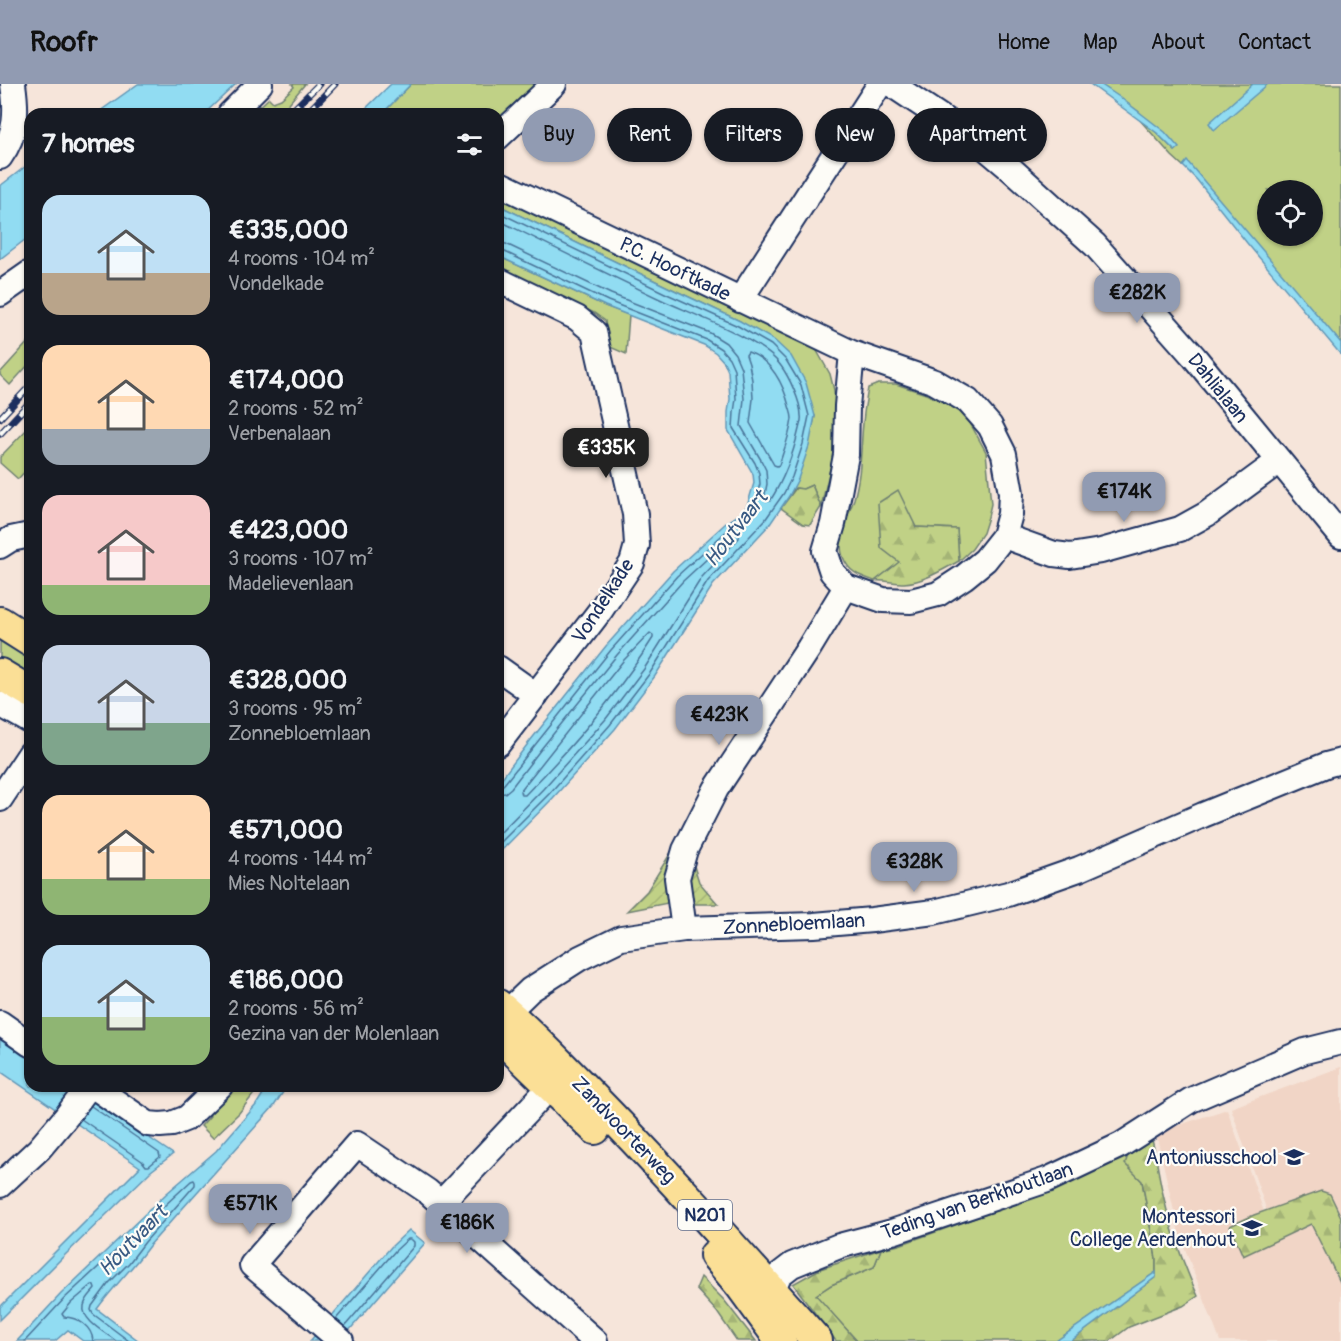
<!DOCTYPE html>
<html lang="en">
<head>
<meta charset="utf-8">
<style>
	body { margin:0; font-family:Pangolin,sans-serif; background:#20242c; color:#f1f3f6; height:100vh; display:flex; flex-direction:column; font-size:22px; white-space:nowrap }
	* { box-sizing:border-box; margin:0 }
	p { font-size:20px; color:#9ea1a6 }
	.icon { flex:none; width:33px; height:33px; fill:none; stroke:currentColor; stroke-width:2; stroke-linecap:round; stroke-linejoin:round }
	.map { position:relative; flex:1; overflow:hidden }
	.details { position:absolute; left:24px; top:24px; width:480px; height:984px; display:flex; flex-direction:column; background:#171b24; border-radius:18px; box-shadow:0 2px 4px #0004 }
	.details>* { flex:none }
	.top-card { position:absolute; left:522px; top:24px; width:570px; height:54px; display:flex; gap:12px }
	.tools { position:absolute; left:1257px; top:96px; display:grid; gap:12px }
	.tools a { display:grid; place-items:center; width:66px; height:66px; border-radius:50%; background:#171b24; box-shadow:0 2px 4px #0004; font-size:30px }
	.price { position:absolute; translate:-50% -51px; padding:0 14px; border-radius:12px; background:#919bb2; color:#111; font-size:20px; line-height:39px; filter:drop-shadow(0 2px 3px #0008) }
	.price::after { content:''; position:absolute; left:50%; top:36px; width:18px; height:14px; margin-left:-9px; background:inherit; clip-path:polygon(0 0,100% 0,50% 100%) }
	.price.on { background:#222; color:#fff }
	ul { padding:0; list-style:none }
	li { display:flex; align-items:center; gap:18px; height:150px; padding:0 18px }
	li span { display:grid; place-items:center; flex:none; width:168px; height:120px; border-radius:18px; color:#555 }
	li>.icon { margin-inline-start:auto }
	span .icon { width:72px; height:72px; fill:#fffc; stroke-width:1 }
	li b { font-size:26px }
	h2 { display:flex; justify-content:space-between; align-items:center; height:72px; padding:0 18px; font-size:26px }
	.chip { padding:0 21px; border-radius:27px; background:#171b24; box-shadow:0 2px 4px #0004; font-size:21px; line-height:54px }
	.chip.on { background:#919bb2; color:#111 }
	header { display:flex; align-items:center; gap:36px; box-sizing:border-box; height:84px; padding:0 30px; background:#919bb2; color:#111 }
	header strong { font-size:28px }
	nav { display:flex; gap:33px; margin-inline-start:auto; font-size:21px }
	.map>svg:first-child { display:block }
	.built { fill:#f1d5c6 }
	.green { fill:#c0d186; stroke:#6e8072; stroke-width:1.5; fill-rule:evenodd }
	.forest { fill:url(#forest-firs); stroke:#6e8072; stroke-width:1.5 }
	.garden { fill:url(#garden-furrows); stroke:#6e8072; stroke-width:1.5 }
	.water { fill:#91dcf2; stroke:#6297b7; stroke-width:1.5 }
	.lines { fill:none; stroke-linecap:round; stroke-linejoin:round }
	.shore { stroke:#4a7499; stroke-width:1.5 }
	.minor-casing { stroke:#1b2f5e; stroke-width:28 }
	.major-casing { stroke:#1b2f5e; stroke-width:34 }
	.minor { stroke:#fdfcf7; stroke-width:24 }
	.major { stroke:#fbdf96; stroke-width:30 }
	.rail-casing { stroke:#1b2f5e; stroke-width:7 }
	.rail { stroke:#fdfcf7; stroke-width:4.5; stroke-dasharray:14; stroke-linecap:butt }
	.labels { text-anchor:middle; dominant-baseline:central; stroke-width:4.5; stroke-linejoin:round; paint-order:stroke }
	.shield { fill:#fdfcf7; stroke:#5f6c8c; stroke-width:1.5 }
	.shield-label { font-size:18px; font-weight:bold; fill:#1b2f5e }
	.street-label { font-size:20px; fill:#1b2f5e; stroke:#fdfcf7 }
	.poi-label { font-size:20px; fill:#1b2f5e; stroke:#fdfcf7; text-anchor:end }
	.water-label { font-size:21px; font-style:italic; fill:#385a83; stroke:#fdfcf7 }
</style>
</head>
<body>
<header>
<strong>Roofr</strong>
<nav><a>Home</a><a>Map</a><a>About</a><a>Contact</a></nav>
</header>
<div class="map">
<svg width="1341" height="1257" viewBox="0 0 1341 1257">
	<defs>
		<pattern id="forest-firs" width="22" height="20" patternUnits="userSpaceOnUse" patternTransform="scale(1.5)"><rect width="22" height="20" fill="#c0d186"/><path d="M5 1l3.5 6h-7zM16 11l3.5 6h-7z" fill="#a4b476"/></pattern>
		<pattern id="garden-furrows" width="10" height="10" patternUnits="userSpaceOnUse" patternTransform="scale(1.5)"><rect width="10" height="10" fill="#c0d186"/><path d="M-1 1l2-2M0 10L10 0M9 11l2-2" fill="none" stroke="#a4b476"/></pattern>
	</defs>
	<rect width="100%" height="100%" fill="#f6e5da"/>
	<filter id="ink" filterUnits="userSpaceOnUse"><feTurbulence type="fractalNoise" baseFrequency=".0167" numOctaves="2"/><feDisplacementMap in="SourceGraphic" scale="12" xChannelSelector="R" yChannelSelector="G"/><feConvolveMatrix kernelMatrix="1 2 1 2 8 2 1 2 1" color-interpolation-filters="sRGB"/></filter>
	<g filter="url(#ink)">
		<g class="built">
			<polygon points="1341,983 1341,1169 1319,1123 1270,1136 1231,1024"/>
			<polygon points="1227,1025 1268,1139 1317,1126 1341,1177 1341,1257 1220,1257 1179,1149 1156,1049"/>
		</g>
		<g class="green">
			<polygon points="292,0 305,0 280,30 252,30 269,14 273,18 281,15 294,3"/>
			<polygon points="411,0 535,0 498,35 498,30 382,30"/>
			<path d="M1100,0H1341V262L1187,78L1183,82L1172,72L1138,34L1157,49L1175,67L1176,66L1138,27ZM1268,106H1312V152H1268Z"/>
			<path d="M498,113L813,260L830,290L834,306L836,334L834,368L821,423L812,401L803,405L795,404L789,412C802,387 809,360 815,332L740,237L670,204L498,121Z"/>
			<polygon points="498,172 605,222 629,231 626,270 608,262 605,237 594,229 498,183"/>
			<polygon points="30,256 30,279 10,301 0,291 0,289"/>
			<path d="M878,300H896L926,310L956,324L970,339L986,368L991,420L988,433L983,449L972,465L959,477L957,445L916,443L900,478L875,497C860,492 849,489 843,473C836,453 848,433 854,415C863,384 860,353 865,322C866,316 867,310 868,304Z"/>
			<polygon points="30,342 30,382 18,395 0,379 0,373"/>
			<polygon points="0,552 30,574 30,594 0,579"/>
			<polygon points="230,1002 260,1002 239,1029 213,1054 201,1042 210,1032 205,1024"/>
			<polygon points="1131,1062 1126,1080 1142,1097 1156,1174 1156,1188 1056,1257 857,1257 815,1211 831,1201 874,1183 881,1165 899,1161 1026,1116 1068,1098"/>
		</g>
		<g class="forest">
			<polygon points="812,401 821,423 810,441 803,440 781,424 796,404 803,405"/>
			<path d="M898,406L916,443L957,445L959,477C942,486 924,498 904,499C894,499 885,496 875,497L899,478L881,464L878,419Z"/>
			<path d="M1151,1052C1156,1070 1158,1088 1162,1106C1170,1143 1182,1178 1198,1212L1183,1222L1129,1243L1110,1257H1071L1156,1193V1174L1142,1097L1125,1080L1131,1062Z"/>
			<polygon points="1321,1107 1330,1110 1341,1133 1341,1200 1311,1140 1243,1172 1230,1142 1254,1131"/>
			<polygon points="881,1165 874,1183 831,1201 816,1211 857,1257 836,1257 793,1200 820,1185"/>
			<polygon points="701,1193 724,1216 756,1257 737,1257 717,1228 696,1205"/>
		</g>
		<g class="garden">
			<polygon points="675,762 667,788 668,819 627,827 647,807"/>
			<polygon points="693,779 699,798 718,820 693,820 690,793"/>
		</g>
		<g class="water">
			<polygon points="138,0 236,0 204,30 96,30"/>
			<polygon points="391,0 411,0 382,30 360,30"/>
			<polygon points="1090,0 1100,0 1121,14 1165,48 1179,64 1175,67 1157,49"/>
			<polygon points="1253,0 1268,0 1214,46 1209,39"/>
			<polygon points="1187,77 1341,259 1341,271 1247,159 1197,96 1183,82"/>
			<polygon points="30,79 30,152 0,175 0,102"/>
			<polygon points="498,121 670,204 740,237 774,256 791,272 806,299 815,332 809,362 798,395 789,412 770,440 713,501 655,592 615,645 553,714 498,770 498,699 530,657 606,562 673,487 726,439 743,428 748,419 754,399 753,390 728,346 728,328 730,315 728,287 724,278 716,269 704,261 605,222 498,172"/>
			<polygon points="0,954 30,974 30,1002 72,1002 173,1070 151,1087 65,1171 0,1236 0,1223 140,1083 0,987"/>
			<path d="M268,1002H287L274,1022L149,1162C133,1184 113,1203 97,1225L139,1257H83L68,1246L55,1257H17L61,1210L167,1109L216,1067L256,1021Z"/>
			<polygon points="409,1146 425,1159 340,1257 310,1257 391,1163"/>
			<polygon points="1156,1188 1156,1193 1071,1257 1056,1257"/>
		</g>
		<g class="lines">
			<g class="shore">
				<polyline points="498,128 667,210 738,242 771,261 786,276 801,301 809,332 803,360 792,393 784,409 765,436 708,497 650,589 610,641 549,710 498,761"/>
				<path d="M498,136C553,163 607,190 662,216C692,230 764,256 781,282C789,293 801,318 801,332C802,336 800,341 799,345C793,371 784,395 770,417H767L764,415L767,400L766,386L761,376L741,342L744,315L741,284L735,270L726,259L710,249L611,210L506,160L498,159"/>
				<polyline points="498,167 503,167 608,217 707,256 721,265 729,274 734,285 736,315 734,328 733,344 755,379 759,389 760,400 754,421 747,432 730,444 677,492 611,566 535,661 505,699 502,702 498,702"/>
				<path d="M748,268C771,276 783,299 789,322C790,326 792,330 792,335C790,351 784,366 779,381L777,382L774,381L750,339L753,315L752,296L749,280L746,271Z"/>
				<path d="M650,549L653,551V554C617,611 572,663 525,711H521L520,707L623,577Z"/>
				<polyline points="498,710 505,709 511,704 541,665 617,571 683,497 734,450 739,450 739,454 702,493 644,585 605,636 543,705 498,751"/>
				<polyline points="81,1035 142,1077 146,1082 149,1082 160,1073 159,1069 91,1022"/>
				<polyline points="336,1235 395,1167 408,1155 411,1155 414,1158 414,1162 345,1242"/>
				<polyline points="25,1257 65,1214 191,1097 194,1096 195,1098 195,1101 145,1158 129,1179 109,1199 92,1222 91,1226 93,1230 129,1257"/>
				<path d="M93,1257C92,1243 78,1233 64,1233L62,1230L71,1219L92,1201L94,1202L95,1205C91,1210 85,1215 84,1222C81,1236 106,1249 116,1257"/>
			</g>
			<g class="minor-casing">
				<g id="minor">
					<polyline points="891,0 981,60 1012,86 1095,161 1195,274 1341,452"/>
					<polyline points="230,30 260,0"/>
					<polyline points="498,53 554,0"/>
					<path d="M0,73C17,49 17,28 13,0"/>
					<polyline points="498,99 852,269 935,298 968,317 990,342 1004,370 1011,409 1010,430 1004,452 985,476 964,493 938,510 911,517 883,516 846,503 832,488 825,467 833,440 846,371 847,322 852,269"/>
					<polyline points="498,196 577,234 594,248 635,430 637,461 632,479 600,527 498,660"/>
					<polyline points="0,210 30,189"/>
					<polyline points="740,216 880,0"/>
					<polyline points="1004,452 1054,470 1070,472 1101,467 1180,445 1207,430 1279,377"/>
					<polyline points="0,462 11,455 30,451"/>
					<polyline points="498,584 536,611"/>
					<polyline points="0,620 30,637"/>
					<polyline points="0,715 30,670"/>
					<polyline points="684,845 677,794 685,766 716,705 809,564 846,503"/>
					<polyline points="498,937 530,906 580,874 621,854 684,845 814,841 872,836 934,828 1008,810 1079,785 1203,731 1326,681 1341,677"/>
					<polyline points="0,939 30,960"/>
					<polyline points="93,1002 148,1040 160,1041 172,1040 187,1034 220,1002"/>
					<polyline points="0,1101 39,1065 66,1033 89,1002"/>
					<polyline points="441,1119 551,1002"/>
					<polyline points="766,1222 779,1191 792,1181 839,1162 892,1148 1047,1096 1121,1061 1191,1016 1305,967 1341,958"/>
					<polyline points="341,1257 252,1181 357,1060 427,1107 595,1257"/>
				</g>
			</g>
			<g class="major-casing">
				<g id="major">
					<polyline points="0,538 30,557"/>
					<polyline points="0,590 30,608"/>
					<path d="M498,921C528,946 555,975 583,1003C664,1085 740,1171 817,1257"/>
					<polyline points="498,951 595,1045"/>
					<polyline points="715,1171 740,1201 781,1257"/>
				</g>
			</g>
			<use href="#minor" class="minor"/>
			<use href="#major" class="major"/>
			<g class="rail-casing">
				<g id="rail">
					<polyline points="289,30 319,0"/>
					<polyline points="306,30 335,0"/>
					<polyline points="0,334 30,302"/>
					<polyline points="0,350 30,318"/>
				</g>
			</g>
			<use href="#rail" class="rail"/>
		</g>
	</g>
	<defs>
		<g id="school-bare" transform="scale(1.62)"><path d="M0-5L7-2L0 1L-7-2ZM-4 1L0 2.5L4 1V4Q0 6-4 4Z" fill="#1b2f5e" stroke="#fdfcf7" stroke-width="2.5" paint-order="stroke"/></g>
		<g id="university-bare" transform="scale(1.62)"><path d="M0-5L7-2L0 1L-7-2ZM-4 1L0 2.5L4 1V4Q0 6-4 4Z" fill="#1b2f5e" stroke="#fdfcf7" stroke-width="2.5" paint-order="stroke"/></g>
	</defs>
	<g fill-rule="evenodd">
		<use href="#school-bare" x="1294" y="1073"/>
		<use href="#university-bare" x="1252" y="1144"/>
	</g>
	<g class="labels">
		<rect class="shield" x="678" y="1116" width="54" height="30" rx="4.5"/>
		<g class="shield-label">
			<text x="705" y="1131">N201</text>
		</g>
		<g class="street-label">
			<text transform="translate(675 185) rotate(26)">P.C. Hooftkade</text>
			<text transform="translate(1218 304) rotate(51)">Dahlialaan</text>
			<text transform="translate(603 517) rotate(-57)">Vondelkade</text>
			<text transform="translate(794 840) rotate(-3)">Zonnebloemlaan</text>
			<text transform="translate(624 1046) rotate(46)">Zandvoorterweg</text>
			<text transform="translate(977 1117) rotate(-19)">Teding van Berkhoutlaan</text>
		</g>
		<g class="poi-label">
			<text x="1277" y="1073">Antoniusschool</text>
			<text x="1235" y="1132">Montessori<tspan x="1235" dy="23">College Aerdenhout</tspan></text>
		</g>
		<g class="water-label">
			<text transform="translate(736 445) rotate(-52)">Houtvaart</text>
			<text transform="translate(133 1157) rotate(-46)">Houtvaart</text>
		</g>
	</g>
</svg>
<div class="tools">
<a><svg class="icon" aria-label="locate" viewBox="0 0 24 24"><circle cx="12" cy="12" r="6"/><path d="M12 2v4M12 18v4M2 12h4M18 12h4"/></svg></a>
</div>
<b class="price" style="left:1137px;top:240px">€282K</b>
<b class="price on" style="left:606px;top:395px">€335K</b>
<b class="price" style="left:1124px;top:439px">€174K</b>
<b class="price" style="left:719px;top:662px">€423K</b>
<b class="price" style="left:914px;top:809px">€328K</b>
<b class="price" style="left:250px;top:1151px">€571K</b>
<b class="price" style="left:467px;top:1170px">€186K</b>
<div class="top-card">
<a class="chip on">Buy</a>
<a class="chip">Rent</a>
<a class="chip">Filters</a>
<a class="chip">New</a>
<a class="chip">Apartment</a>
</div>
<section class="details">
<h2>7 homes<svg class="icon" aria-label="filters" viewBox="0 0 24 24"><path d="M4 7h16M4 17h16"/><circle cx="9" cy="7" r="2"/><circle cx="15" cy="17" r="2"/></svg></h2>
<ul>
<li><span style="background:linear-gradient(#bfe0f5 65%,#b9a48a 0)"><svg class="icon" aria-label="home" viewBox="0 0 24 24"><path d="M3 11l9-7 9 7M6 9v11h12V9"/></svg></span><div><b>€335,000</b><p>4 rooms · 104 m²</p><p>Vondelkade</p></div></li>
<li><span style="background:linear-gradient(#ffd9b3 70%,#9aa5b1 0)"><svg class="icon" aria-label="home" viewBox="0 0 24 24"><path d="M3 11l9-7 9 7M6 9v11h12V9"/></svg></span><div><b>€174,000</b><p>2 rooms · 52 m²</p><p>Verbenalaan</p></div></li>
<li><span style="background:linear-gradient(#f6c9c9 75%,#8fb573 0)"><svg class="icon" aria-label="home" viewBox="0 0 24 24"><path d="M3 11l9-7 9 7M6 9v11h12V9"/></svg></span><div><b>€423,000</b><p>3 rooms · 107 m²</p><p>Madelievenlaan</p></div></li>
<li><span style="background:linear-gradient(#c9d6e8 65%,#7fa58c 0)"><svg class="icon" aria-label="home" viewBox="0 0 24 24"><path d="M3 11l9-7 9 7M6 9v11h12V9"/></svg></span><div><b>€328,000</b><p>3 rooms · 95 m²</p><p>Zonnebloemlaan</p></div></li>
<li><span style="background:linear-gradient(#ffd9b3 70%,#8fb573 0)"><svg class="icon" aria-label="home" viewBox="0 0 24 24"><path d="M3 11l9-7 9 7M6 9v11h12V9"/></svg></span><div><b>€571,000</b><p>4 rooms · 144 m²</p><p>Mies Noltelaan</p></div></li>
<li><span style="background:linear-gradient(#bfe0f5 60%,#8fb573 0)"><svg class="icon" aria-label="home" viewBox="0 0 24 24"><path d="M3 11l9-7 9 7M6 9v11h12V9"/></svg></span><div><b>€186,000</b><p>2 rooms · 56 m²</p><p>Gezina van der Molenlaan</p></div></li>
</ul>
</section>
</div>
</body>
</html>
